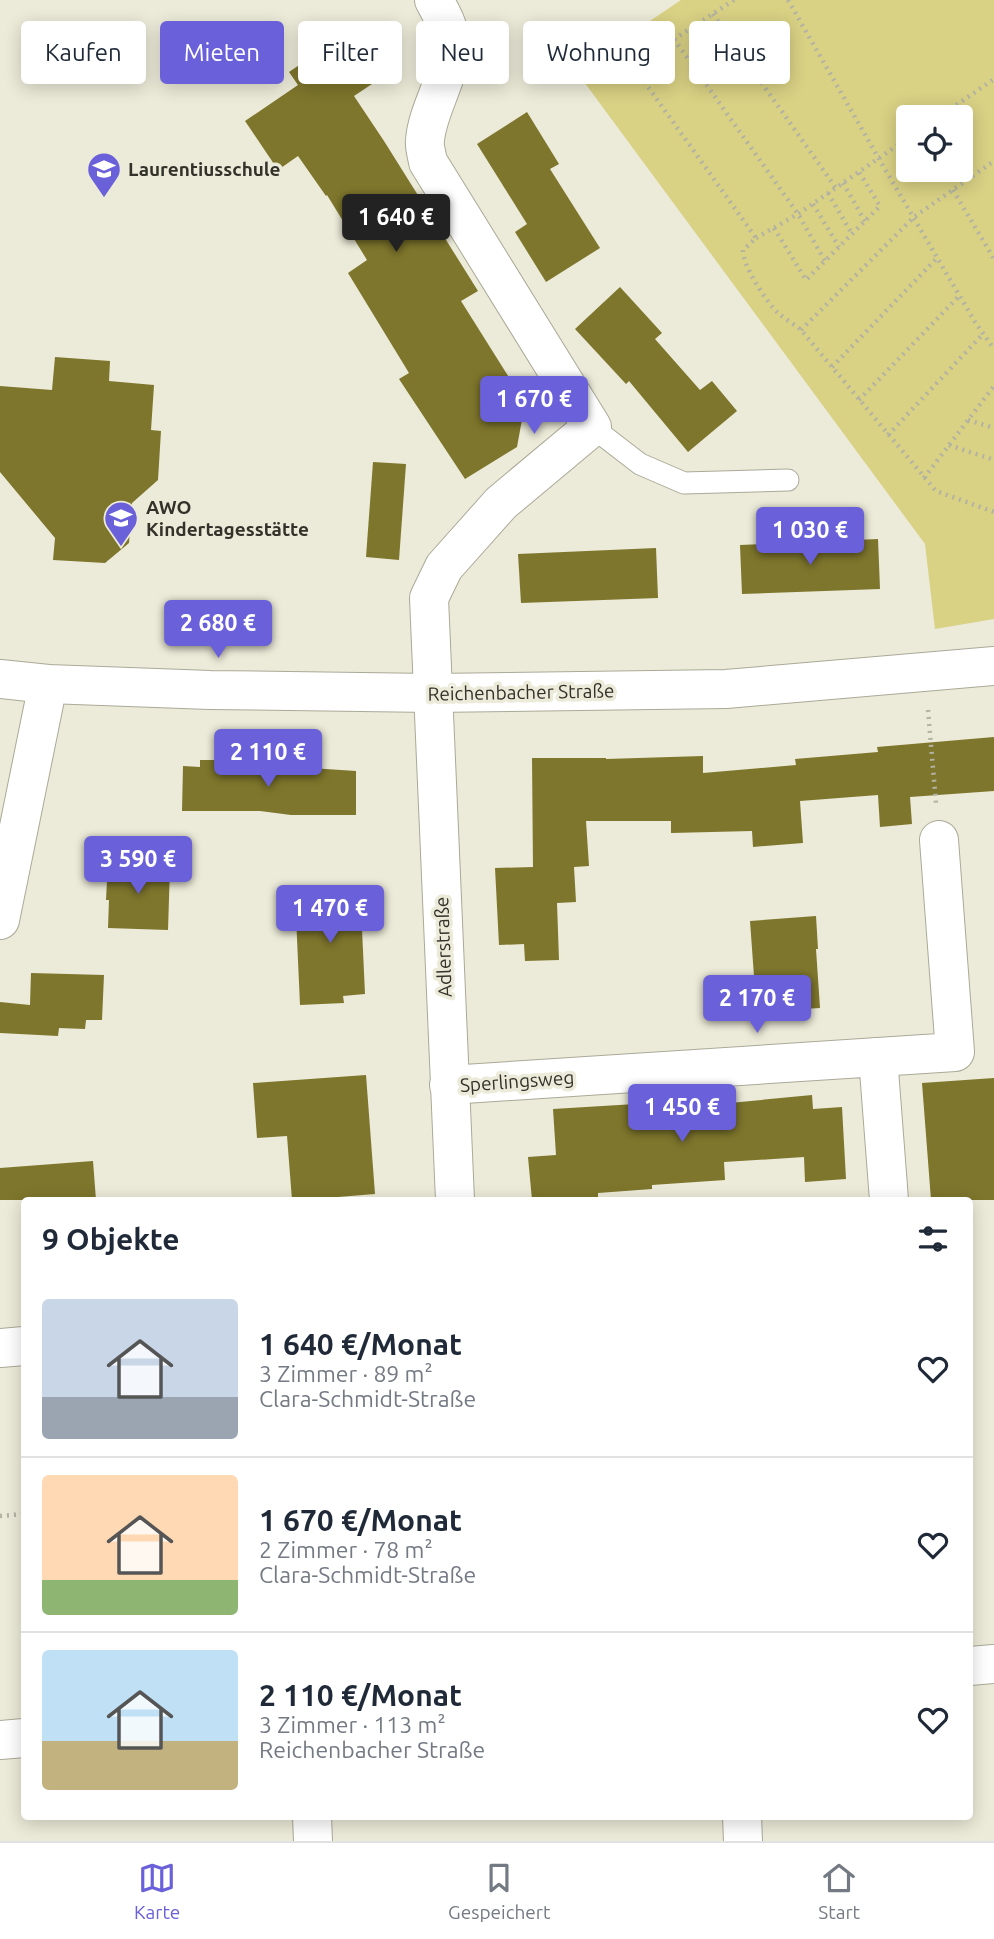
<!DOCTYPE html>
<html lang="de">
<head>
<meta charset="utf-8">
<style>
	body { margin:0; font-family:Ubuntu,sans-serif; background:#f6f6f7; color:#1f2937; height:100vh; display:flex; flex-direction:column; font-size:26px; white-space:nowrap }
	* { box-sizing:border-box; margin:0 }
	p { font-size:23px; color:#747a83 }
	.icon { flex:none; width:38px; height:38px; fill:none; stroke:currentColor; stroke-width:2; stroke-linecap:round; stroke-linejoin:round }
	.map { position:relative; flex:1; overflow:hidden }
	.panel { position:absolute; left:21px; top:1197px; width:952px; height:623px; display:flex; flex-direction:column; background:#fff; border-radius:7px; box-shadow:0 4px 18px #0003 }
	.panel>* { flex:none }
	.banner { position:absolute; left:21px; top:21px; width:952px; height:63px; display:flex; gap:14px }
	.tools { position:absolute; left:896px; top:105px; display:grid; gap:14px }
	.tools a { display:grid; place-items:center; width:77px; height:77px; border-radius:7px; background:#fff; box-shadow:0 4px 18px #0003; font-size:35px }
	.price { position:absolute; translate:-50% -60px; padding:0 16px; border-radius:7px; background:#6a60da; color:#fff; font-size:23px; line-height:46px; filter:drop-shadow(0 2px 4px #0008) }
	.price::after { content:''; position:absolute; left:50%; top:42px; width:21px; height:16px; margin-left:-10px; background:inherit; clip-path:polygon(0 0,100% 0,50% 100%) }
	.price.active { background:#222; color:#fff }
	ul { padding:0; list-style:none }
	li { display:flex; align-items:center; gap:21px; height:175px; padding:0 21px }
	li+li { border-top:2px solid #e0e1e3 }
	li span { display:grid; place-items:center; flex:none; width:196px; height:140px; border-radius:7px; color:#555 }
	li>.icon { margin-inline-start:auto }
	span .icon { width:84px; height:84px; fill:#fffc; stroke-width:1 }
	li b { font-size:30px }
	h2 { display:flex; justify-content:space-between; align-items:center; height:84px; padding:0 21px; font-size:30px }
	.pill { padding:0 24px; border-radius:7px; background:#fff; box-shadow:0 4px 18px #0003; font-size:24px; line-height:63px }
	.pill.active { background:#6a60da; color:#fff }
	.tabs { display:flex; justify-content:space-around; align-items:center; height:98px; border-top:2px solid #e0e1e3; background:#fff; font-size:19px; color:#747a83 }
	.tabs a { display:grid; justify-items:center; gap:4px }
	.tabs .active { color:#6a60da }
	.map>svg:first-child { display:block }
	.green { fill:#d9d184; fill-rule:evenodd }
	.building { fill:#7e762c }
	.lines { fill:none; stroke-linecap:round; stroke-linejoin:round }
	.lane-casing { stroke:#aba998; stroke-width:23 }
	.street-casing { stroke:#aba998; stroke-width:40 }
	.secondary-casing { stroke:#aba998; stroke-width:40 }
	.path { stroke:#b3b2a3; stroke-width:4.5; stroke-dasharray:2 5; stroke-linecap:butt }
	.lane { stroke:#fff; stroke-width:21 }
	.street { stroke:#fff; stroke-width:38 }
	.secondary { stroke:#fff; stroke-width:38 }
	.labels { text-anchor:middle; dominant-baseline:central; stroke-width:7; stroke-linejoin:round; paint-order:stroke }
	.poi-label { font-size:19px; font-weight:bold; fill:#32312a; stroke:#ecead8; text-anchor:start }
	.street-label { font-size:19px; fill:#32312a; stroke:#ecead8 }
</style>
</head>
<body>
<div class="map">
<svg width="994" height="1841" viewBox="0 0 994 1841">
	<rect width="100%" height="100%" fill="#ecead8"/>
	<path class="green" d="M681,0H994V619L935,629L925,544L576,71ZM908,117H961V170H908Z"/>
	<g class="building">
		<polygon points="352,29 384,76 354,96 384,141 478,291 461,301 525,403 517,447 465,479 399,379 409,373 348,273 367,260 327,195 326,196 298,156 278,170 245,121 298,85 289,72"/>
		<polygon points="527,112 559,164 550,169 600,248 546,282 515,232 527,224 477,144"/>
		<polygon points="620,287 662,333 655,339 700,390 712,381 737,411 688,452 629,381 626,384 575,329"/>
		<polygon points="55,357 110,361 109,381 154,385 151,430 161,431 158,480 132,503 129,543 105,563 53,560 55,538 0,472 0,386 52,390"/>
		<polygon points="373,462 406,464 399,560 366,557"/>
		<polygon points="878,539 880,589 742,594 740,545"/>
		<polygon points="656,548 658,598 521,603 518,554"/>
		<polygon points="994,737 994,791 910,797 912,824 880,827 878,795 800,801 803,843 753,847 752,831 671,833 671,821 586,821 589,866 574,867 576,902 557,903 559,960 525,961 524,944 499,945 495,868 533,867 532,758 606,758 606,759 703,756 703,773 796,765 795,759 878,752 877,747"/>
		<polygon points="200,760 252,760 252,764 356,771 356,815 291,815 260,811 182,811 183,766 200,767"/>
		<polygon points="108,862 170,867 168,930 108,928 109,900 106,900"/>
		<polygon points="360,886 365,994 343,996 344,1003 300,1005 296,916 298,916 297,890"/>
		<polygon points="816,916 818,949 816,949 820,1008 787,1010 787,1001 756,1004 750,921"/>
		<polygon points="31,973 104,975 102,1020 86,1020 85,1029 59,1028 58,1036 0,1033 0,1002 30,1005"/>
		<polygon points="366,1075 375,1194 338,1197 338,1200 292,1200 287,1136 257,1138 253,1083"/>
		<polygon points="994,1078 994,1200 931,1200 922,1083"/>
		<polygon points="812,1095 813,1109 842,1107 846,1179 805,1182 804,1157 724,1162 725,1180 652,1185 652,1189 598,1193 598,1200 532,1200 528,1157 556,1155 553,1109 718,1099 719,1104"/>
		<polygon points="93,1161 96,1200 0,1200 0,1168"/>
	</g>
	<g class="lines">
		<g class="lane-casing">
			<polyline id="lane" points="592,427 640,464 684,483 788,480"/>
		</g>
		<g class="street-casing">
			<g id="street">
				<path d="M434,0C441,13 449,26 450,40C453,75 428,106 425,140C424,147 427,155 428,162L592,427L501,503L444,567L429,598L455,1200"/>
				<polyline points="0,920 48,684"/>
				<polyline points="878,1057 955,1052 939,840"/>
				<polyline points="449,1085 878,1057 889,1200"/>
				<polyline points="0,1348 24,1346"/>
				<polyline points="970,1666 994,1664"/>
				<polyline points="0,1740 24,1738"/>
				<polyline points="312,1816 313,1841"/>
				<polyline points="742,1816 743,1841"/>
			</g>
		</g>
		<g class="secondary-casing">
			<polyline id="secondary" points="0,679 48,684 210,690 432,693 726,689 994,666"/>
		</g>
		<g class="path">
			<path d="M734,0L633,66L756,238L743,250C742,265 767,303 778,313C785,319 794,324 801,330L936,491L994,512"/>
			<polyline points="788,0 879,159 975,322 994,349"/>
			<polyline points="713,14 836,188"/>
			<polyline points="674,39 798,214 825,261"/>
			<polyline points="939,117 994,79"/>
			<polyline points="843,183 865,221"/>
			<polyline points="953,190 994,259"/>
			<polyline points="828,193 852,234"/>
			<polyline points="813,204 839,247"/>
			<polyline points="774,228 806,280 880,206 859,172"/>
			<polyline points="756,238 798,214 908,138"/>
			<polyline points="801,330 914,217 994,161"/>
			<polyline points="832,367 938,257"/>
			<polyline points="859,400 960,295"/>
			<polyline points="968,420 994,428"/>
			<polyline points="888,435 983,334"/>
			<polyline points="949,445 994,460"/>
			<polyline points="924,478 994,386"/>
			<polyline points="928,710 936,803"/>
			<polyline points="0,1516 24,1514"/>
		</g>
		<use href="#lane" class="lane"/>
		<use href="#street" class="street"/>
		<use href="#secondary" class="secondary"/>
	</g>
	<defs>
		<g id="school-pin" transform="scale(1.75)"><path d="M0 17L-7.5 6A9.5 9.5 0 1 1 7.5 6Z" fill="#6a60da" stroke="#ecead8"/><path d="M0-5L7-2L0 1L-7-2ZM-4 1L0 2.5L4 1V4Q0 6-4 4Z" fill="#fff"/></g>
	</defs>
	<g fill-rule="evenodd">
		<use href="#school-pin" x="104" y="169"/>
		<use href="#school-pin" x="121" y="518"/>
	</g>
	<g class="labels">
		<g class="poi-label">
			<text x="128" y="169">Laurentiusschule</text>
			<text x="146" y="507">AWO<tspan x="146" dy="22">Kindertagesstätte</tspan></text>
		</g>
		<g class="street-label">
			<text transform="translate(521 692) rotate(-1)">Reichenbacher Straße</text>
			<text transform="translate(443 947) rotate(-92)">Adlerstraße</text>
			<text transform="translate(517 1081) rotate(-4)">Sperlingsweg</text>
		</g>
	</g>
</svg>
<div class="tools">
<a><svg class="icon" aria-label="locate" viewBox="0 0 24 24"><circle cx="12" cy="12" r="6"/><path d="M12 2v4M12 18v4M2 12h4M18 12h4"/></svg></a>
</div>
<b class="price active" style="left:396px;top:254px">1 640 €</b>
<b class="price" style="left:534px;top:436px">1 670 €</b>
<b class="price" style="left:810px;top:567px">1 030 €</b>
<b class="price" style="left:218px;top:660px">2 680 €</b>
<b class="price" style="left:268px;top:789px">2 110 €</b>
<b class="price" style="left:138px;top:896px">3 590 €</b>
<b class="price" style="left:330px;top:945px">1 470 €</b>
<b class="price" style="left:757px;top:1035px">2 170 €</b>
<b class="price" style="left:682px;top:1144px">1 450 €</b>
<div class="banner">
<a class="pill">Kaufen</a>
<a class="pill active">Mieten</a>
<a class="pill">Filter</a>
<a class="pill">Neu</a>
<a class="pill">Wohnung</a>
<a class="pill">Haus</a>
</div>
<section class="panel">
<h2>9 Objekte<svg class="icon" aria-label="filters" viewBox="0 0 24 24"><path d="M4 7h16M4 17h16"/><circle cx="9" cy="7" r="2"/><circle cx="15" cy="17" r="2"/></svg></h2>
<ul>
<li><span style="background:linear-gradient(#c9d6e8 70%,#9aa5b1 0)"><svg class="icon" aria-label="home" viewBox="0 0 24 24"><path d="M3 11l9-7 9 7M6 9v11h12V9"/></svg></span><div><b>1 640 €/Monat</b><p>3 Zimmer · 89 m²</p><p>Clara-Schmidt-Straße</p></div><svg class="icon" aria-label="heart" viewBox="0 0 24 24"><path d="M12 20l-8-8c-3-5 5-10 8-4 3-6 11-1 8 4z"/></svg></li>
<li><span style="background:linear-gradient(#ffd9b3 75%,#8fb573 0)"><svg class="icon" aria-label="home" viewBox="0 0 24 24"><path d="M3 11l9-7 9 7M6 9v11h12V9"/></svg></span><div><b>1 670 €/Monat</b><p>2 Zimmer · 78 m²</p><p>Clara-Schmidt-Straße</p></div><svg class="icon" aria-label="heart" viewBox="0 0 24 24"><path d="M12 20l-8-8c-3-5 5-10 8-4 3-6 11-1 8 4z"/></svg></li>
<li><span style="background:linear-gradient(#bfe0f5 65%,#c2b280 0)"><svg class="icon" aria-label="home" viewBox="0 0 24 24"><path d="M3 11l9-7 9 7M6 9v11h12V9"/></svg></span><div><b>2 110 €/Monat</b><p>3 Zimmer · 113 m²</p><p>Reichenbacher Straße</p></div><svg class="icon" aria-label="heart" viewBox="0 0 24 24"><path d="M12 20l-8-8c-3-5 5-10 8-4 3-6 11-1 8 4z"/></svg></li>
</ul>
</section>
</div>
<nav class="tabs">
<a class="active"><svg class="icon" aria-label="map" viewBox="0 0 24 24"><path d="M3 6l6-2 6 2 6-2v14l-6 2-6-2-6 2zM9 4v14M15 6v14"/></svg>Karte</a>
<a><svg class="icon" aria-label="saved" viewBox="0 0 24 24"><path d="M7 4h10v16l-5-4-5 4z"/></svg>Gespeichert</a>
<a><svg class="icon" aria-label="home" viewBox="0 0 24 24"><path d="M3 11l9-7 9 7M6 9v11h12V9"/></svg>Start</a>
</nav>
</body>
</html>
